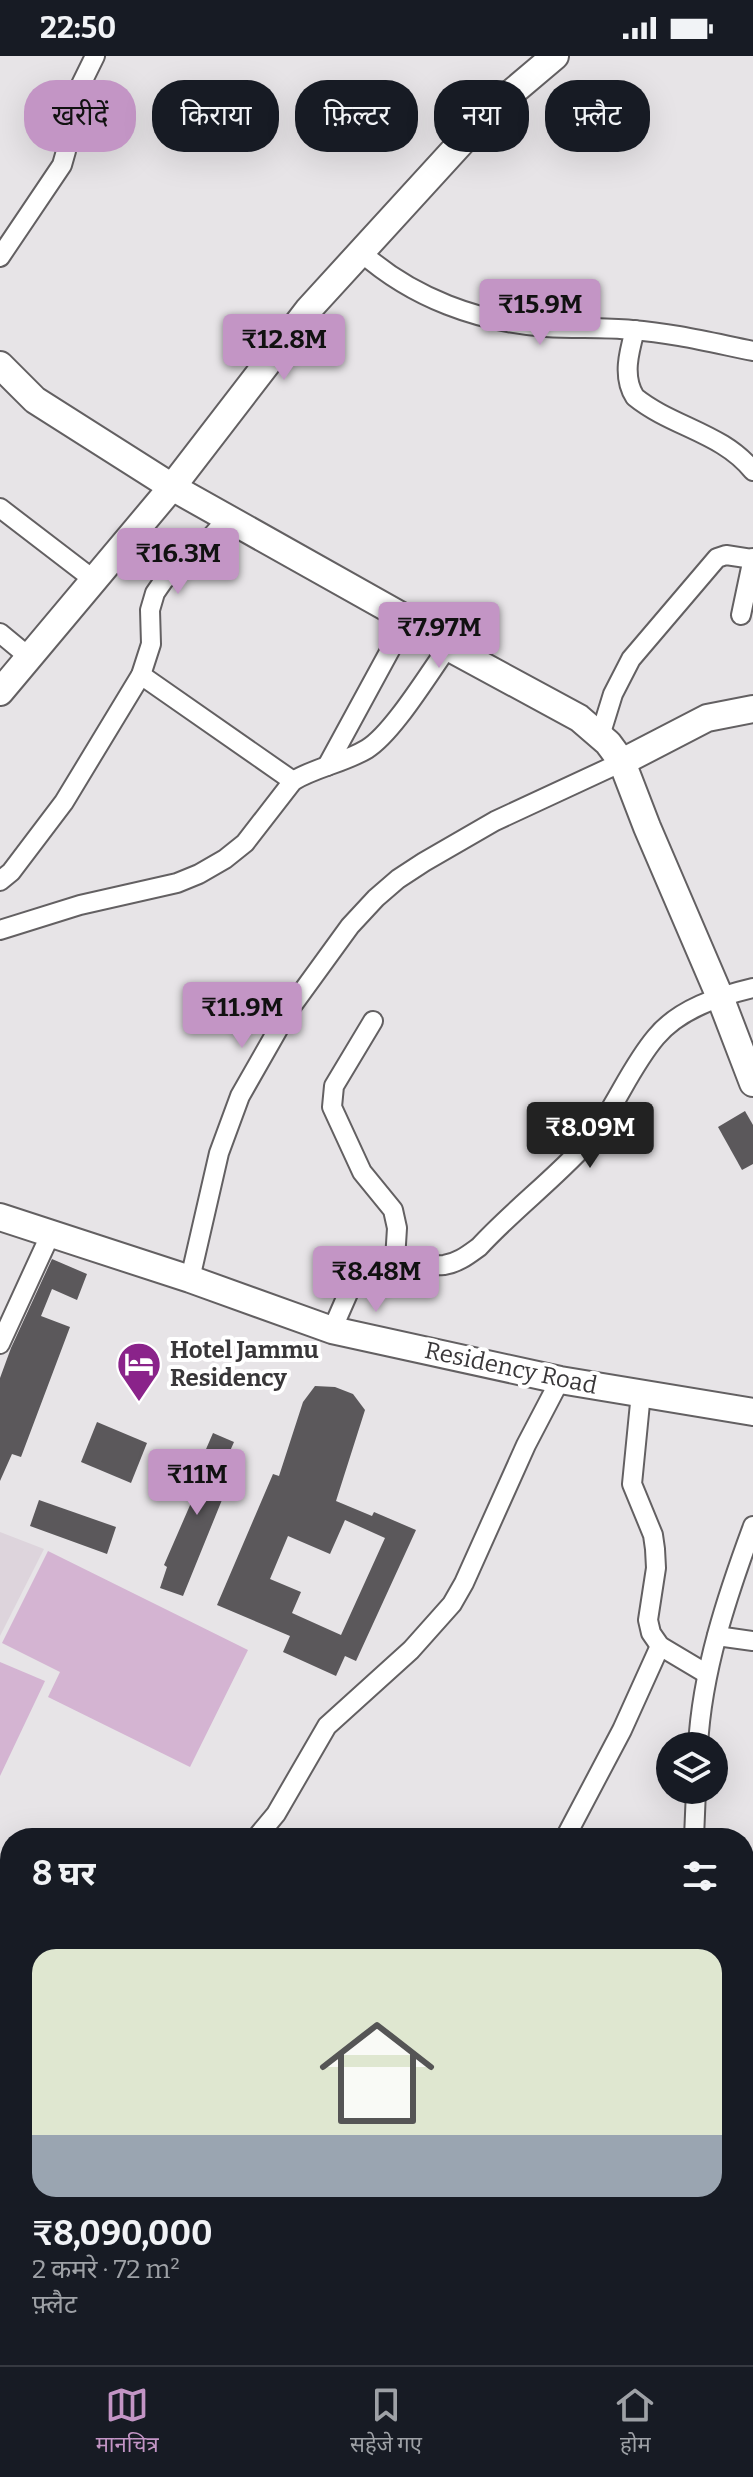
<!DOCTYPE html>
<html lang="hi">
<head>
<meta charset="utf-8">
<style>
	body { margin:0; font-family:Bitter,"Noto Sans Devanagari",serif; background:#242831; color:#f1f3f6; height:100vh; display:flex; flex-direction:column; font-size:30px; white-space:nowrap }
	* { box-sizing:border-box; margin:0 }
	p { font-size:26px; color:#9ea1a6 }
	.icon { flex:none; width:44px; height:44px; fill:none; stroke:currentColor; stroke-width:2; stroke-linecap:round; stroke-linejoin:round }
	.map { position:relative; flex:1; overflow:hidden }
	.side { position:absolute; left:0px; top:1772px; width:754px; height:538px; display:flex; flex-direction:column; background:#171b24; border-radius:32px 32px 0 0; box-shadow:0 8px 32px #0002 }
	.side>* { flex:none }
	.banner { position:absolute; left:24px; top:24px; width:706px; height:72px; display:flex; gap:16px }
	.buttons { position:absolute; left:656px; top:1676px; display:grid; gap:16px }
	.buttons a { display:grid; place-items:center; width:72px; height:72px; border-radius:50%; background:#171b24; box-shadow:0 8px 32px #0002; font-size:40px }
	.price { position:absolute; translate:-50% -68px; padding:0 18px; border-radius:8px; background:#c395c5; color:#111; font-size:26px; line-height:52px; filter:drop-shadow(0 2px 4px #0008) }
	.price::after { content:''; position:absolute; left:50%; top:48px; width:24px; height:18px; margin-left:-12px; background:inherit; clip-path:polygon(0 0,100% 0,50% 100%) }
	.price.on { background:#222; color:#fff }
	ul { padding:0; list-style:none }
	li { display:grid; align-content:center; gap:16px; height:424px; padding:0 32px }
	li span { display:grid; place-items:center; height:248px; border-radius:24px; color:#555 }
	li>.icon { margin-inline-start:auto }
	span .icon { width:144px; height:144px; fill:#fffc; stroke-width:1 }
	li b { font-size:34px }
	h2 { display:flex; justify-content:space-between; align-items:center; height:96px; padding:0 32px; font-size:34px }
	.chip { padding:0 28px; border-radius:32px; background:#171b24; box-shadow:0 8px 32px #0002; font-size:28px; line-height:72px }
	.chip.on { background:#c395c5; color:#111 }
	.status { display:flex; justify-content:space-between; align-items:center; height:56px; padding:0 40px; background:#171b24; direction:ltr }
	.status svg { height:22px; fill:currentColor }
	.tabs { display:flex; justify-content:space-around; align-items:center; height:112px; border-top:2px solid #363941; background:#171b24; font-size:22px; color:#9ea1a6 }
	.tabs a { display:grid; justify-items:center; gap:4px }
	.tabs .on { color:#c395c5 }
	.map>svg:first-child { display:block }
	.built { fill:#ddd4dc }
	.green { fill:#d4b4d2 }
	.building { fill:#5b585b; fill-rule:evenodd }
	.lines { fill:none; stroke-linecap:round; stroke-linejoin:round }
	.street-casing { stroke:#636062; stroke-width:22 }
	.secondary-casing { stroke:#636062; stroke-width:30 }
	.street { stroke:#fff; stroke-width:18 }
	.secondary { stroke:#fff; stroke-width:26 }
	.labels { text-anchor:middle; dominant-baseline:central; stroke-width:8; stroke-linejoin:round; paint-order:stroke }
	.poi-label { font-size:24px; font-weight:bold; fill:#393739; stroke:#fff; text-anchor:start }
	.street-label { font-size:24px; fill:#393739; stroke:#fff }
</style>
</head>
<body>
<div class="status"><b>22:50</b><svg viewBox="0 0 49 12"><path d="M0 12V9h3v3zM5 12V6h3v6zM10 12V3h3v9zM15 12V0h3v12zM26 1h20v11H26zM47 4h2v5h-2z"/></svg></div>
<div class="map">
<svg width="753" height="2309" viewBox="0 0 753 2309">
	<rect width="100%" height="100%" fill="#e7e4e7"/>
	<g class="built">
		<polygon points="0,1476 44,1493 0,1580"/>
		<polygon points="744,2054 753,2055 753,2309 704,2309 658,2304 656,2309 410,2309 412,2300 744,2300"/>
	</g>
	<g class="green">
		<polygon points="48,1495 248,1594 190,1711 48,1641 60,1616 2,1587"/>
		<polygon points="0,1606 45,1625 0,1720"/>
	</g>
	<g class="building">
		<polygon points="745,1055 753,1069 753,1108 742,1114 718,1071"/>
		<polygon points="52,1203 87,1218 77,1244 52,1233 41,1260 70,1271 21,1401 12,1398 0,1425 0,1322 11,1292"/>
		<path d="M315,1330L335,1331L353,1338L365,1354L336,1445L372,1460L374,1456L416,1474L356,1605L345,1600L336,1620L283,1596L290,1580L217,1549L273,1418L279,1420L303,1346ZM345,1464L385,1482L341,1579L292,1557L301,1536L270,1523L288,1480L330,1498Z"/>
		<polygon points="97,1366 147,1387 131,1427 81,1406"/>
		<polygon points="213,1377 234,1386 215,1429 226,1434 183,1540 160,1532 167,1511 164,1509 194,1440 187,1437"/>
		<polygon points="39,1444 116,1471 107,1498 30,1470"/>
	</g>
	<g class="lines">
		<g class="street-casing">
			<g id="street">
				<path d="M362,197C413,242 478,266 546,271C575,273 603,271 632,274C673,277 713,287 753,295"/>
				<polyline points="0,201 62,109 66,95 66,59 95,0"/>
				<path d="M635,274C629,296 622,321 635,341C672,371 723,377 753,415"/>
				<polyline points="0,452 94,524"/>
				<polyline points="741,559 753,502"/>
				<polyline points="0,577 29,601"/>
				<polyline points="141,619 293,725"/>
				<polyline points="600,680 613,638 631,603 717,502 726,499 753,503"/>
				<polyline points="327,710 407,563"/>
				<polyline points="0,825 11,816 64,746 141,619 151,588 150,554 155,537 164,524 202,491 227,463"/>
				<path d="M0,874L80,849L177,827L199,818L225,803L245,787L293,725C316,711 344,707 367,693C393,677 429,617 448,591"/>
				<polyline points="373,965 334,1030 332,1051 362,1116 393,1154 397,1172 395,1204"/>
				<polyline points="190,1223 219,1097 240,1040 289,954 350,870 376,842 398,823 424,806 495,765 622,706"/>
				<path d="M332,1274L360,1210C388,1196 416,1212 444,1209C458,1207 468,1199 479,1191C512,1155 552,1125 585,1089C614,1056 628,1014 656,981C679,953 719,940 753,932"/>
				<polyline points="0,1288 51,1177"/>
				<polyline points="641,1337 632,1428 653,1479 655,1493 656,1512 648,1564 651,1577 660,1590 707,1618"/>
				<polyline points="717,1580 753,1585"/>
				<path d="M698,1690C702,1615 727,1540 753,1470"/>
				<polyline points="256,1782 276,1758 327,1670 411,1594 452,1548 464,1527 526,1389 560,1324"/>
				<polyline points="565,1782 622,1674 660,1590"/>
				<polyline points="694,1782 696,1734"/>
				<polyline points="0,1946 10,1935"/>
				<polyline points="744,2042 753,2043"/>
				<polyline points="85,2309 88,2300"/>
			</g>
		</g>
		<g class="secondary-casing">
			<g id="secondary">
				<polyline points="0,309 35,344 172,431 407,563 448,591 579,662 608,687 622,706 647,771 720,941 753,1027"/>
				<polyline points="0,636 172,431 309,253 490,55 555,0"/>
				<polyline points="622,706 707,662 753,653"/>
				<polyline points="0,1161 190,1223 332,1274 560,1324 753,1356"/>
			</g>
		</g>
		<use href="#street" class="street"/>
		<use href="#secondary" class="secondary"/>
	</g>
	<defs>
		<g id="hotel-pin" transform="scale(2.3)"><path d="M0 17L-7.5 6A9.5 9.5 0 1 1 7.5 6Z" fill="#8a238a" stroke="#fff"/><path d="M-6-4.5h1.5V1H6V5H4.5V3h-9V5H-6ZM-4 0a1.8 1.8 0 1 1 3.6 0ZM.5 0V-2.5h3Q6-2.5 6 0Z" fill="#fff"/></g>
	</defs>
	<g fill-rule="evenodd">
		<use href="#hotel-pin" x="139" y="1308"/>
	</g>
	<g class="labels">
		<g class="poi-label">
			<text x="170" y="1294">Hotel Jammu<tspan x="170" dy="28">Residency</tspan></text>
		</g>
		<g class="street-label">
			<text transform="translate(511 1312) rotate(12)">Residency Road</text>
		</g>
	</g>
</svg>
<div class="buttons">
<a><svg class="icon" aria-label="layers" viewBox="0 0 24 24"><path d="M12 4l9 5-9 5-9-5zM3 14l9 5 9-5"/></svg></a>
</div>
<b class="price" style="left:540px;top:291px">₹15.9M</b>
<b class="price" style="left:284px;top:326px">₹12.8M</b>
<b class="price" style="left:178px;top:540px">₹16.3M</b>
<b class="price" style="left:439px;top:614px">₹7.97M</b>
<b class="price" style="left:242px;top:994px">₹11.9M</b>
<b class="price on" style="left:590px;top:1114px">₹8.09M</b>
<b class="price" style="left:376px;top:1258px">₹8.48M</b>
<b class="price" style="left:197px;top:1461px">₹11M</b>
<div class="banner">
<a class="chip on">खरीदें</a>
<a class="chip">किराया</a>
<a class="chip">फ़िल्टर</a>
<a class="chip">नया</a>
<a class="chip">फ़्लैट</a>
</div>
<section class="side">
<h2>8 घर<svg class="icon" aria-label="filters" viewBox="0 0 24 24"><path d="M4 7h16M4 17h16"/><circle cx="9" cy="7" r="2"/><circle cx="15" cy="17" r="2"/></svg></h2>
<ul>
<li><span style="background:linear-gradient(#dfe7d0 75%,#9aa5b1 0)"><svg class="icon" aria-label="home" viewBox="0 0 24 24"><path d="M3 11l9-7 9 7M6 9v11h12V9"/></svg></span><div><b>₹8,090,000</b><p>2 कमरे · 72 m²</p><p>फ़्लैट</p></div></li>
</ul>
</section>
</div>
<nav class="tabs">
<a class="on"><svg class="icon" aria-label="map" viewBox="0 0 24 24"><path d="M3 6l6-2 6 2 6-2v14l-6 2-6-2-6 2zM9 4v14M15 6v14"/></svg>मानचित्र</a>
<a><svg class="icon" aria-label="saved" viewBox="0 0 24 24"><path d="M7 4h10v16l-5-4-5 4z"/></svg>सहेजे गए</a>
<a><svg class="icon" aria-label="home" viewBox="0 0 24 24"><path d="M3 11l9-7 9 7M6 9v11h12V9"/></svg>होम</a>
</nav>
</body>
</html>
